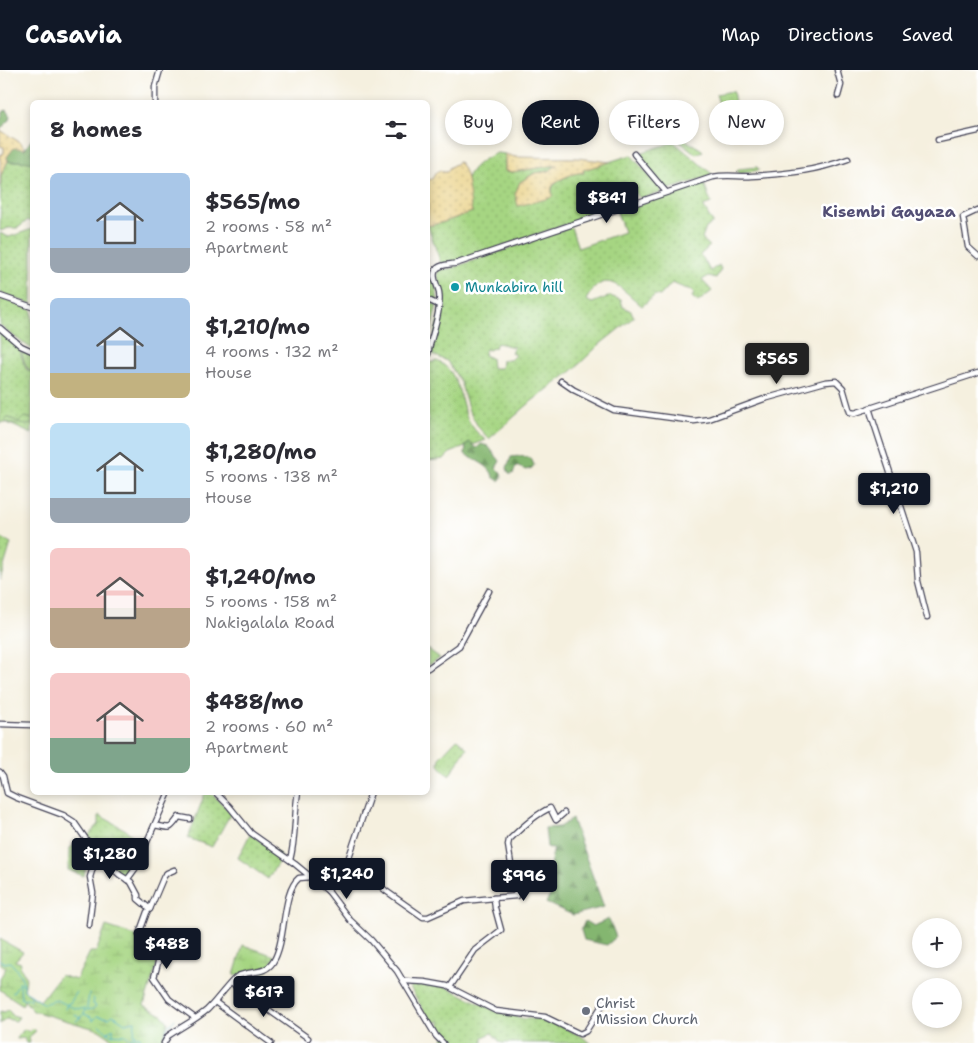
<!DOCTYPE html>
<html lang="en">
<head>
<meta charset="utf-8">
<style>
	body { margin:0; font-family:"Shantell Sans",sans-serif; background:#f2f2f3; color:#2b2b33; height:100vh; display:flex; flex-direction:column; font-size:19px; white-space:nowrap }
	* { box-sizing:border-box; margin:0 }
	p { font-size:16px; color:#7c7c81 }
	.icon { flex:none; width:28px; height:28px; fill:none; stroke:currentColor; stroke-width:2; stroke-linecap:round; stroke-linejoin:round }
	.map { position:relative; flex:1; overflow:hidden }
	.panel { position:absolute; left:30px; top:30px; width:400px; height:695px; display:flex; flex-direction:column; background:#fff; border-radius:8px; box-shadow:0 2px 8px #0003 }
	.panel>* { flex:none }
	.guide { position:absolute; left:445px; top:30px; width:458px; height:45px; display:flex; gap:10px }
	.controls { position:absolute; left:912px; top:848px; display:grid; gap:10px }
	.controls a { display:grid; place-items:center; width:50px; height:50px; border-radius:50%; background:#fff; box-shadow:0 2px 8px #0003; font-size:25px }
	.price { position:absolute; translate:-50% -42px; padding:0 11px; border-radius:5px; background:#111827; color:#fff; font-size:16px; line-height:32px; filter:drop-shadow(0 1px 2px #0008) }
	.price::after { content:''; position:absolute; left:50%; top:30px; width:15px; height:11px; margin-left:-8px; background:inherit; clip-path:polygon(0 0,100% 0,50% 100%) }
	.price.current { background:#222; color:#fff }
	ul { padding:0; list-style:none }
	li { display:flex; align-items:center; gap:15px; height:125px; padding:0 20px }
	li span { display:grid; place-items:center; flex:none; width:140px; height:100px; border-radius:8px; color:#555 }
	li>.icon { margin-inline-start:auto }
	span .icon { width:60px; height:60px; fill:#fffc; stroke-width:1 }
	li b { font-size:21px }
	h2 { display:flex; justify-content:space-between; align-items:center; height:60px; padding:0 20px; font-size:21px }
	.pill { padding:0 18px; border-radius:22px; background:#fff; box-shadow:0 2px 8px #0003; font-size:18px; line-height:45px }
	.pill.current { background:#111827; color:#fff }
	header { display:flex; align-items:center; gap:30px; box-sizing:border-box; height:70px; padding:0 25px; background:#111827; color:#fff }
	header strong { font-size:24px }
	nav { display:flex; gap:28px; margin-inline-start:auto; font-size:18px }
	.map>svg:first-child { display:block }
	.grass { fill:url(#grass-dots); stroke:#647c5e; fill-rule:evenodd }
	.forest { fill:url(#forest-firs); stroke:#536c56 }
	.wetland { fill:url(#wetland-marsh); stroke:#647c5e }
	.sand { fill:url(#sand-dots); stroke:#887e6c }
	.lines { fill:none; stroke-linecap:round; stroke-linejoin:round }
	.stream { stroke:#42abc2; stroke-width:1 }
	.street-casing { stroke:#424154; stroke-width:7 }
	.street { stroke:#fff; stroke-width:4.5 }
	.culture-dot { fill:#0f9aa8; stroke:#fff; stroke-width:2 }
	.worship-dot { fill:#6b7280; stroke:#fff; stroke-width:2 }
	.labels { text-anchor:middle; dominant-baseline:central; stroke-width:5; stroke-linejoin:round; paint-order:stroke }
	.culture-label { font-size:14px; fill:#0d838f; stroke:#fff; text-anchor:start }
	.worship-label { font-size:14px; fill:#5b616d; stroke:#fff; text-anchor:start }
	.quarter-label { font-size:16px; font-weight:bold; fill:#534f75; stroke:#fff }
</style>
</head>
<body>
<header>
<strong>Casavia</strong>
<nav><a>Map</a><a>Directions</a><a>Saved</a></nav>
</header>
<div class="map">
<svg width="978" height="973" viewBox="0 0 978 973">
	<defs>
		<pattern id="grass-dots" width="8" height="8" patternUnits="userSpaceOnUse" patternTransform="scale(1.25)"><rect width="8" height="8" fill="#a6d582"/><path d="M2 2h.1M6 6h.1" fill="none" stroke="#8fb771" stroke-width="1.8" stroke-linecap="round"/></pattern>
		<pattern id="forest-firs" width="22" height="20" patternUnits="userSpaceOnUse" patternTransform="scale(1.25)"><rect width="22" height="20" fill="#84b670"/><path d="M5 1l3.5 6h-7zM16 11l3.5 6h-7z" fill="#6c945d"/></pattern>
		<pattern id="wetland-marsh" width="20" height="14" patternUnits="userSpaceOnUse" patternTransform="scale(1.25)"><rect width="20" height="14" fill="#a6d582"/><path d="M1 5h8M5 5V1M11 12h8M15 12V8" fill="none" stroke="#8fb771"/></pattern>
		<pattern id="sand-dots" width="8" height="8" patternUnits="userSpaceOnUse" patternTransform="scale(1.25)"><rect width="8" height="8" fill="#eeda9e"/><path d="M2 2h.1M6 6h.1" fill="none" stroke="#ccbb89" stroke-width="1.8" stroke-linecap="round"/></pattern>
	</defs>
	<rect width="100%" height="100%" fill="#fff"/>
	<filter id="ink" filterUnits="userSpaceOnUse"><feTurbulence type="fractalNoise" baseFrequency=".02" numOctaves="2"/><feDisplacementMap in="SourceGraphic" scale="10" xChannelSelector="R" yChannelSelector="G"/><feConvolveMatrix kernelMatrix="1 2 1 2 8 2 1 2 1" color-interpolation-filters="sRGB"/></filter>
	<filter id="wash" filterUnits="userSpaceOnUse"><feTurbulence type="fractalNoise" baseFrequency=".0096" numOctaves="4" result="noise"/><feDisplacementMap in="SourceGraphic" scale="20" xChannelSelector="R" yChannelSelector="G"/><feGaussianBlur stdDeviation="1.12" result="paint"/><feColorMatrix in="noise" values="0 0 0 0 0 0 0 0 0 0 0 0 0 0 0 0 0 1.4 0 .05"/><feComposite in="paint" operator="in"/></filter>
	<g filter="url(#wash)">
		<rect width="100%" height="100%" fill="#f5f0df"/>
		<g class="grass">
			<polygon points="733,21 738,51 732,52 722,44 716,24"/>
			<path d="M683,56H687V61L685,65L686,70C692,75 698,76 703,81L696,84L675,68Z"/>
			<polygon points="674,72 713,105 667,120 637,84"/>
			<path d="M497,83L505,84V101L512,102L558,95L549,101L535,103L520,112L517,120L546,128H550L553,116C561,109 574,101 583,103V100L631,85L661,119V123L640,128L625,112L615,116L623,135L452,193L441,194L428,156L444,152L472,142C470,132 465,119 467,109C470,97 486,87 497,83Z"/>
			<polygon points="23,90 32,93 32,149 31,152 28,150 18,158 9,158 0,161 1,105 8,91 14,92"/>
			<polygon points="757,97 759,100 739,104 737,101 738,99"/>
			<path d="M704,113L711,133L703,136L713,153L706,158L702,169L710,176L700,185L703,188L710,201L719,195L721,199L716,208L709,206L702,210L712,221L698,232L692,227L694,223L692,220L684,218L672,213L660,226L655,225L642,236C620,218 605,196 586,230L592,233L610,226L621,230L623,237L631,241L634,247L599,275L572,301L532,331L489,369L479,358L469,341L460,311L447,291L433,285L431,281L442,229L437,202L440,199H449L571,157L578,178L624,162L617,142ZM497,273L514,277L511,283L515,285L510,290H502L501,298H492L491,288L484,285L485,279L489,280L495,277Z"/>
			<polygon points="32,156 32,234 0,223 0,163 9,167 32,159"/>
			<polygon points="428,202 431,202 436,215 438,232 428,229"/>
			<polygon points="0,228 32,240 32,279 9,263 0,255"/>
			<polygon points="428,232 437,235 431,261 428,261"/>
			<polygon points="0,261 20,277 21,285 26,299 32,302 32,349 24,347 19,352 9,348 5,349 19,354 32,354 32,364 5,352 0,353"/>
			<polygon points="22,278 32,284 32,301 27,298 22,285"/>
			<path d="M437,291C459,301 459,326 466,345C470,355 478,365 486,370L473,375L470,372L466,374L465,377L450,383L444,389L428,391V293Z"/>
			<polygon points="0,467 11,473 0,510"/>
			<polygon points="428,579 440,588 428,596"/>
			<polygon points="457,669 467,678 449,706 439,695 440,687"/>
			<polygon points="205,723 211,723 231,743 212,777 188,768"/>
			<polygon points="99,745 126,760 138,771 129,790 130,799 124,808 85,769 99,754"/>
			<polygon points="250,764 282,786 268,809 238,788"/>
			<polygon points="74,775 88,785 84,806 68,800 69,779"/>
			<polygon points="418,913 444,916 498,942 525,949 540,949 542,947 579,965 591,973 501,973 492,963 483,967 483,973 453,973 451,968 447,972 443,972 445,960 440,956 440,950 432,955 408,914"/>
			<polygon points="8,939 12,945 19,947 16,951 6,949 0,954 0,941 5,942"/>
			<polygon points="33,958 36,961 29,967 30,973 26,973 24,968 17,969 18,965 25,959 29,962"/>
		</g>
		<g class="forest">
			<polygon points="7,40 11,46 9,51 0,59 0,49 4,41"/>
			<path d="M32,69V93C23,90 18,92 8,91L7,87L14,77L25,79Z"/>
			<path d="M470,372L477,378L481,374L488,376L500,391L496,398L501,403L502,407L499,411L493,407C491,395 475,391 465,384L466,374Z"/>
			<polygon points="520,386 531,388 534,395 532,398 526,400 516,396 513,404 509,404 507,398 511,387"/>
			<path d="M572,749L604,837L573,845L546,833L552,822C549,807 549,793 554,779L547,777L545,758L559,757Z"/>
			<polygon points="609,849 616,867 607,875 584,870 581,860 585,851 593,856"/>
		</g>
		<g class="wetland">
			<polygon points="24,347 32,349 32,354 27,355 5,352 5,348 9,348 19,352"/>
			<path d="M106,856L163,875L144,935L162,945L168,952L162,973H118L99,960L33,941L24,930L23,935L0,920V908L6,898L0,893V869L23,882L15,891L21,893L20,898C28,905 26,911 24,920L29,925L40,931L60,905L76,910L90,882H96Z"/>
			<polygon points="243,875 275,886 268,900 264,902 234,905"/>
		</g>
		<g class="sand">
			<polygon points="0,60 21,73 25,79 14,78 7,87 8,91 1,105 0,116 0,85 4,83 4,77 0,76"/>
			<path d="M505,84L515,87L578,88L610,92L583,100L584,103C577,101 555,110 552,117C551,120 552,123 553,125L550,128L518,136L515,124L520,112L535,103L549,101L557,95L512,102L505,101Z"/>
			<path d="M459,92C469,101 469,128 472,142L444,152L428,156V110L432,109L436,102L440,100L443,102H447L450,97Z"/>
		</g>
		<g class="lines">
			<g class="stream">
				<path d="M0,890L4,893L10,892C17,899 25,910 24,920L44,934C60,927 58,932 72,937C76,939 81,939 85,939L84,944L91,947L93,951L97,946L109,948L113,945L125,953L135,951L134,965L140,966L141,971L149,970L152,973"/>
				<polyline points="20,915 21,928 24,930 27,928 30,930 31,927"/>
				<polyline points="13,922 20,912 24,915"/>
				<polyline points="87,938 89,924"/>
				<polyline points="65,939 67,934 70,933 77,922"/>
				<polyline points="86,940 93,939 96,936 93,934 94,929 93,928"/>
				<polyline points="75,945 80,948"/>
				<polyline points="76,951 83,945"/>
				<polyline points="99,955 109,964 126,965 130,969 133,967 140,968"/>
				<polyline points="108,962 113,958 113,965"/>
				<polyline points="166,966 167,958 175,949"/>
				<polyline points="159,973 159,970"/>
			</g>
		</g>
	</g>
	<g filter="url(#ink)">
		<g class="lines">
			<g class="street-casing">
				<g id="street">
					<polyline points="837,0 841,15 838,26"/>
					<polyline points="155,32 155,17 160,0"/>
					<polyline points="938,70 978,61"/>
					<polyline points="634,84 666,122"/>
					<polyline points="978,140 963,147 968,177 978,186"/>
					<polyline points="0,226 32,237"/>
					<polyline points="428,230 439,235"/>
					<polyline points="0,258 21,276 32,281"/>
					<path d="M428,284C431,265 442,242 439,222C438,216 431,206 436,200C439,194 451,195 458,193L713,107C726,104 739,107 752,106C785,104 816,101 848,89"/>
					<polyline points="561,311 574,320 614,340 694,351 709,349 764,329 825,312 836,311 843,318 850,342 855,343 978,303"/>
					<polyline points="869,338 916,482 918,511 927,547"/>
					<polyline points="428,598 459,576 489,521"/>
					<polyline points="0,654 32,655"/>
					<path d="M0,702L3,706L7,723L17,728L63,745L74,752L97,785L120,805L131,812L138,825V829L150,839L147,842L139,864C142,866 146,868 149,870C164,881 158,893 154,907L169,929L195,948"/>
					<polyline points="215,722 229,736 251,763 295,794 328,821 350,850 371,870 397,901 436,966 443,973"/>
					<path d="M155,755C172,759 169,760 179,747L190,749"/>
					<polyline points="349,788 386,821 423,847 428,847 464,831 494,828"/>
					<path d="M290,790C296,768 294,745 298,722"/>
					<polyline points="127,810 135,799 169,722"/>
					<polyline points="328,821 335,804 348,790 371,722"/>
					<polyline points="150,839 164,806 167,803 174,800"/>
					<polyline points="89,855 93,823 90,807 97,785"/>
					<polyline points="404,911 425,912 447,916 496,941 545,947 580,964 586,961 606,929"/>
					<polyline points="231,913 308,968"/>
					<path d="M450,917L475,880L501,860L495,838L494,828L516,826L508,775L509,770C520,759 536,744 550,738L556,750L564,743"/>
					<polyline points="215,932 271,973"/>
					<path d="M164,973L168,966C181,957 195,950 207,940C215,933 231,910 238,906C250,900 265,905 273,892C287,870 281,823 299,808L311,807"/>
				</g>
			</g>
			<use href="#street" class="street"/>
		</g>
	</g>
	<circle class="culture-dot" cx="455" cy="217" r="5"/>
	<circle class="worship-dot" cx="586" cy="941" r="5"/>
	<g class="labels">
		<g class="culture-label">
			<text x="465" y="217">Munkabira hill</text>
		</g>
		<g class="worship-label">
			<text x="596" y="933">Christ<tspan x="596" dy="16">Mission Church</tspan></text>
		</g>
		<g class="quarter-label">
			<text x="889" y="141">Kisembi Gayaza</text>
		</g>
	</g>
</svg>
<div class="controls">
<a>+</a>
<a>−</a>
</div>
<b class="price" style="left:607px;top:154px">$841</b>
<b class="price current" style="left:777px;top:315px">$565</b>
<b class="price" style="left:894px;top:445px">$1,210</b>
<b class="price" style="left:110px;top:810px">$1,280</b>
<b class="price" style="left:347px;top:830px">$1,240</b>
<b class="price" style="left:524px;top:832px">$996</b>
<b class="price" style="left:167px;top:900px">$488</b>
<b class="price" style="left:264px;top:948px">$617</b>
<div class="guide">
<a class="pill">Buy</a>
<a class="pill current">Rent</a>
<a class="pill">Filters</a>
<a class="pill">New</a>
</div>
<section class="panel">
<h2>8 homes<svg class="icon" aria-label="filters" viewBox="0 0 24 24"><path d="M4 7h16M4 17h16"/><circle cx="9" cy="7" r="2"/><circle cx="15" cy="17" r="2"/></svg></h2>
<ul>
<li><span style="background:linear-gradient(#a9c7e8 75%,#9aa5b1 0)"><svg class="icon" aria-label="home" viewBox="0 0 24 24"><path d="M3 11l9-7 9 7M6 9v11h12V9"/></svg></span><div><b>$565/mo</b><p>2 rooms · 58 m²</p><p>Apartment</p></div></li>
<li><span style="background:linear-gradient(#a9c7e8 75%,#c2b280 0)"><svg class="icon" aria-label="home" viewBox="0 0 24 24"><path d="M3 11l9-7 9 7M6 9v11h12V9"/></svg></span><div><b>$1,210/mo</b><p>4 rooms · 132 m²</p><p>House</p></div></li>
<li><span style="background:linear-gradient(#bfe0f5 75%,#9aa5b1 0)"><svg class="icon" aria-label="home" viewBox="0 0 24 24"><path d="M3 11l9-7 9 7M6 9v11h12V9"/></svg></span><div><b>$1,280/mo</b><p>5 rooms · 138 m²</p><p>House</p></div></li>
<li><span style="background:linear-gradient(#f6c9c9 60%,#b9a48a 0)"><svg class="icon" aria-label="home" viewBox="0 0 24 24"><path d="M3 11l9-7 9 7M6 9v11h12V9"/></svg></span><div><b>$1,240/mo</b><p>5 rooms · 158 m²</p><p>Nakigalala Road</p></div></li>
<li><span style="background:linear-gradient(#f6c9c9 65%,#7fa58c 0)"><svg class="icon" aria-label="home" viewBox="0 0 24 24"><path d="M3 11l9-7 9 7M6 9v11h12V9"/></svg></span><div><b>$488/mo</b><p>2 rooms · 60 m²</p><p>Apartment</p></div></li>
</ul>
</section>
</div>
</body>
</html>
